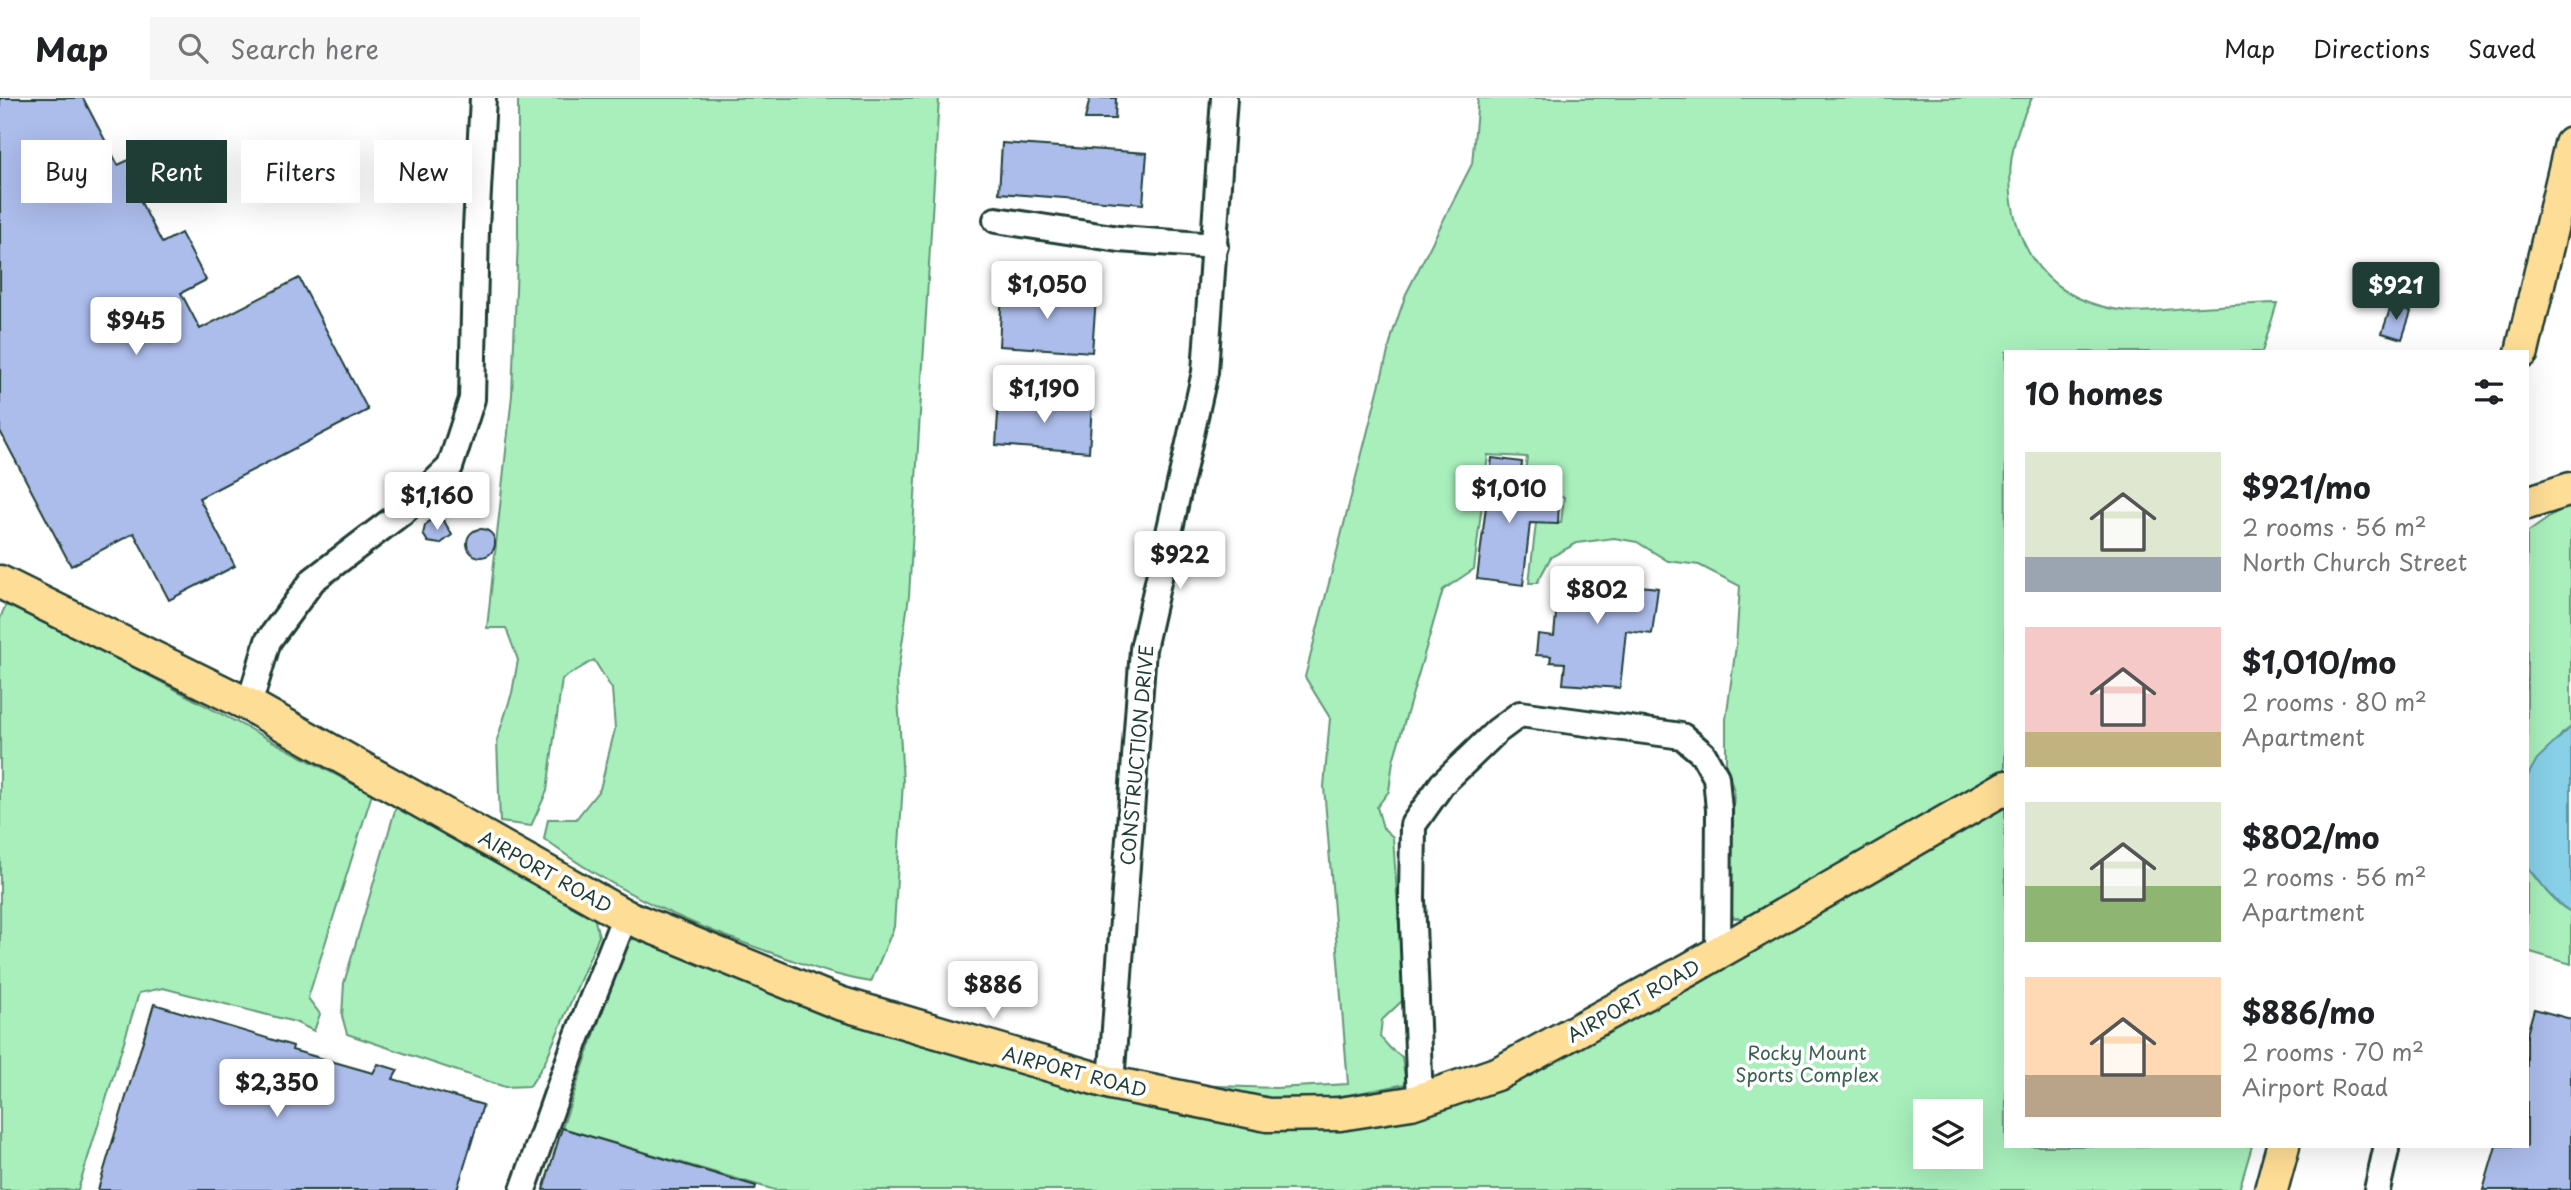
<!DOCTYPE html>
<html lang="en">
<head>
<meta charset="utf-8">
<style>
	body { margin:0; font-family:"Playpen Sans",sans-serif; background:#f6f6f6; color:#202124; height:100vh; display:flex; flex-direction:column; font-size:26px; white-space:nowrap }
	* { box-sizing:border-box; margin:0 }
	p { font-size:23px; color:#757577 }
	.icon { flex:none; width:38px; height:38px; fill:none; stroke:currentColor; stroke-width:2; stroke-linecap:round; stroke-linejoin:round }
	.map { position:relative; flex:1; overflow:hidden }
	.details { position:absolute; left:2004px; top:252px; width:525px; height:798px; display:flex; flex-direction:column; background:#fff; border-radius:0px; box-shadow:0 7px 28px #0002 }
	.details>* { flex:none }
	.banner { position:absolute; left:21px; top:42px; width:665px; height:63px; display:flex; gap:14px }
	.fabs { position:absolute; left:1913px; top:1001px; display:grid; gap:14px }
	.fabs a { display:grid; place-items:center; width:70px; height:70px; border-radius:0px; background:#fff; box-shadow:0 7px 28px #0002; font-size:35px }
	.price { position:absolute; translate:-50% -60px; padding:0 16px; border-radius:7px; background:#fff; color:#222; font-size:23px; line-height:46px; filter:drop-shadow(0 2px 4px #0008) }
	.price::after { content:''; position:absolute; left:50%; top:42px; width:21px; height:16px; margin-left:-10px; background:inherit; clip-path:polygon(0 0,100% 0,50% 100%) }
	.price.active { background:#1f3d34; color:#fff }
	ul { padding:0; list-style:none }
	li { display:flex; align-items:center; gap:21px; height:175px; padding:0 21px }
	li span { display:grid; place-items:center; flex:none; width:196px; height:140px; border-radius:0px; color:#555 }
	li>.icon { margin-inline-start:auto }
	span .icon { width:84px; height:84px; fill:#fffc; stroke-width:1 }
	li b { font-size:30px }
	h2 { display:flex; justify-content:space-between; align-items:center; height:84px; padding:0 21px; font-size:30px }
	.chip { padding:0 24px; border-radius:0px; background:#fff; box-shadow:0 7px 28px #0002; font-size:24px; line-height:63px }
	.chip.active { background:#1f3d34; color:#fff }
	header { display:flex; align-items:center; gap:42px; box-sizing:border-box; height:98px; padding:0 35px; background:#fff; border-bottom:2px solid #e0e0e0 }
	header strong { font-size:33px }
	nav { display:flex; gap:38px; margin-inline-start:auto; font-size:24px }
	.search { width:490px; height:63px; background:#f6f6f6; display:flex; align-items:center; gap:18px; box-sizing:border-box; padding:0 24px; border-radius:0px; color:#757577; font-size:26px }
	.map>svg:first-child { display:block }
	.green { fill:#a8efbc; stroke:#649678; stroke-width:2; fill-rule:evenodd }
	.water { fill:#87d0e8; stroke:#5d95a0; stroke-width:2 }
	.building { fill:#acbceb; stroke:#1f3d34; stroke-width:2 }
	.lines { fill:none; stroke-linecap:round; stroke-linejoin:round }
	.minor-casing { stroke:#1f3d34; stroke-width:30 }
	.major-casing { stroke:#1f3d34; stroke-width:37 }
	.minor { stroke:#fff; stroke-width:24 }
	.major { stroke:#fedd96; stroke-width:32 }
	.labels { text-anchor:middle; dominant-baseline:central; stroke-width:7; stroke-linejoin:round; paint-order:stroke }
	.street-label { font-size:19px; fill:#1f3d34; stroke:#fff }
	.park-label { font-size:19px; fill:#3a614f; stroke:#fff }
</style>
</head>
<body>
<header>
<strong>Map</strong>
<div class="search"><svg class="icon" aria-label="search" viewBox="0 0 24 24"><circle cx="10" cy="10" r="6"/><path d="M15 15l6 6"/></svg>Search here</div>
<nav><a>Map</a><a>Directions</a><a>Saved</a></nav>
</header>
<div class="map">
<svg width="2571" height="1092" viewBox="0 0 2571 1092">
	<rect width="100%" height="100%" fill="#fff"/>
	<filter id="ink" filterUnits="userSpaceOnUse"><feTurbulence type="fractalNoise" baseFrequency=".0143" numOctaves="2"/><feDisplacementMap in="SourceGraphic" scale="14" xChannelSelector="R" yChannelSelector="G"/><feConvolveMatrix kernelMatrix="1 2 1 2 8 2 1 2 1" color-interpolation-filters="sRGB"/></filter>
	<g filter="url(#ink)">
		<g class="green">
			<path d="M518,0H939L909,498L897,581L903,684L894,829L871,884C838,879 809,868 778,857C696,829 614,794 544,741L548,721H576L600,691L615,631L612,591L594,562L562,581L547,693L531,728L500,724L497,642L512,595L518,562L506,530H487L512,297L518,139Z"/>
			<path d="M1478,0H2032C2011,40 2004,78 2016,123C2031,178 2071,207 2127,213C2146,216 2167,211 2186,210C2216,208 2246,206 2277,205L2262,254H2006L2005,671L1750,820H1734L1729,811L1734,693L1726,668V621L1736,548L1740,488L1699,467L1668,463L1637,444L1614,440L1577,445L1551,459L1537,485H1529L1536,425H1561L1564,399L1535,397L1533,403L1522,399L1527,359L1488,357L1474,471L1443,492L1393,663L1389,693L1377,709L1383,730L1393,739L1404,901L1382,922L1380,939L1391,951L1402,959L1406,986C1357,996 1304,1007 1254,1001C1232,998 1210,992 1189,987L1276,990L1348,986L1324,689L1330,620L1305,579L1393,234L1406,196L1472,66Z"/>
			<polygon points="2571,408 2571,629 2562,636 2527,679 2527,435 2561,411"/>
			<polygon points="5,508 18,508 372,696 308,900 320,916 314,933 295,924 163,890 139,895 78,1092 0,1092 0,521"/>
			<path d="M2005,703L2006,1048H2252L2239,1092H775L562,1030L621,859L630,842L643,839L1089,993L1185,1017L1256,1028L1378,1021ZM1925,1013H1970V1059H1925Z"/>
			<polygon points="396,709 573,802 594,819 599,838 545,964 530,988 505,989 347,936 342,918 344,885"/>
			<path d="M2527,769C2540,785 2553,805 2571,814V866L2527,853Z"/>
		</g>
		<path class="water" d="M2571,629V814C2555,805 2540,784 2527,769V679L2537,661Z"/>
		<g class="building">
			<polygon points="0,0 83,0 118,67 131,61 142,84 133,89 162,145 181,135 206,182 181,195 200,231 299,180 368,312 199,400 235,468 169,502 134,435 71,468 0,333"/>
			<polygon points="1090,0 1116,0 1115,21 1085,21"/>
			<polygon points="1002,45 1147,55 1143,106 999,95"/>
			<polygon points="1002,193 1096,199 1092,254 999,248"/>
			<polygon points="2391,208 2411,214 2402,241 2382,235"/>
			<polygon points="999,300 1092,306 1089,354 996,347"/>
			<polygon points="1492,360 1522,364 1518,402 1559,403 1558,426 1530,425 1523,487 1477,481"/>
			<polygon points="431,421 444,423 452,437 440,446 428,444 423,436 425,428"/>
			<circle cx="481" cy="445" r="14"/>
			<polygon points="1576,471 1632,477 1630,487 1658,490 1652,536 1626,533 1620,590 1563,586 1565,565 1550,564 1551,558 1536,557 1538,536 1554,538 1557,505 1562,505 1565,480 1574,481"/>
			<polygon points="154,906 293,948 292,952 373,975 378,966 398,972 393,981 483,1007 457,1092 98,1092"/>
			<polygon points="2534,911 2571,921 2571,1092 2483,1092 2496,1048 2527,1048 2527,936"/>
			<polygon points="562,1030 756,1088 755,1092 543,1092"/>
		</g>
		<g class="lines">
			<g class="minor-casing">
				<g id="minor">
					<polyline points="996,122 1119,141 1215,148"/>
					<polyline points="249,607 268,543 313,482 404,413 450,369 472,301 476,130 483,0"/>
					<polyline points="1111,985 1143,551 1205,274 1224,0"/>
					<polyline points="1420,1002 1412,801 1413,727 1442,686 1497,633 1520,616 1682,638 1703,656 1716,679 1719,712 1718,855"/>
					<polyline points="523,1092 576,942 625,818"/>
					<polyline points="2377,1092 2386,1052"/>
				</g>
			</g>
			<g class="major-casing">
				<g id="major">
					<polyline points="2522,254 2571,46"/>
					<polyline points="2527,405 2571,391"/>
					<polyline points="0,484 249,607 625,818 839,905 1111,985 1268,1017 1340,1016 1411,1005 1499,975 1688,872 2006,689"/>
					<polyline points="2271,1092 2283,1048"/>
				</g>
			</g>
			<use href="#minor" class="minor"/>
			<use href="#major" class="major"/>
		</g>
	</g>
	<g class="labels">
		<g class="street-label">
			<text transform="translate(1136 657) rotate(-85)">CONSTRUCTION DRIVE</text>
			<text transform="translate(546 773) rotate(29)">AIRPORT ROAD</text>
			<text transform="translate(1633 902) rotate(-29)">AIRPORT ROAD</text>
			<text transform="translate(1075 973) rotate(15)">AIRPORT ROAD</text>
		</g>
		<g class="park-label">
			<text x="1807" y="954">Rocky Mount<tspan x="1807" dy="22">Sports Complex</tspan></text>
		</g>
	</g>
</svg>
<div class="fabs">
<a><svg class="icon" aria-label="layers" viewBox="0 0 24 24"><path d="M12 4l9 5-9 5-9-5zM3 14l9 5 9-5"/></svg></a>
</div>
<b class="price" style="left:1047px;top:223px">$1,050</b>
<b class="price active" style="left:2396px;top:224px">$921</b>
<b class="price" style="left:136px;top:259px">$945</b>
<b class="price" style="left:1044px;top:327px">$1,190</b>
<b class="price" style="left:1509px;top:427px">$1,010</b>
<b class="price" style="left:437px;top:434px">$1,160</b>
<b class="price" style="left:1180px;top:493px">$922</b>
<b class="price" style="left:1597px;top:528px">$802</b>
<b class="price" style="left:993px;top:923px">$886</b>
<b class="price" style="left:277px;top:1021px">$2,350</b>
<div class="banner">
<a class="chip">Buy</a>
<a class="chip active">Rent</a>
<a class="chip">Filters</a>
<a class="chip">New</a>
</div>
<section class="details">
<h2>10 homes<svg class="icon" aria-label="filters" viewBox="0 0 24 24"><path d="M4 7h16M4 17h16"/><circle cx="9" cy="7" r="2"/><circle cx="15" cy="17" r="2"/></svg></h2>
<ul>
<li><span style="background:linear-gradient(#dfe7d0 75%,#9aa5b1 0)"><svg class="icon" aria-label="home" viewBox="0 0 24 24"><path d="M3 11l9-7 9 7M6 9v11h12V9"/></svg></span><div><b>$921/mo</b><p>2 rooms · 56 m²</p><p>North Church Street</p></div></li>
<li><span style="background:linear-gradient(#f6c9c9 75%,#c2b280 0)"><svg class="icon" aria-label="home" viewBox="0 0 24 24"><path d="M3 11l9-7 9 7M6 9v11h12V9"/></svg></span><div><b>$1,010/mo</b><p>2 rooms · 80 m²</p><p>Apartment</p></div></li>
<li><span style="background:linear-gradient(#dfe7d0 60%,#8fb573 0)"><svg class="icon" aria-label="home" viewBox="0 0 24 24"><path d="M3 11l9-7 9 7M6 9v11h12V9"/></svg></span><div><b>$802/mo</b><p>2 rooms · 56 m²</p><p>Apartment</p></div></li>
<li><span style="background:linear-gradient(#ffd9b3 70%,#b9a48a 0)"><svg class="icon" aria-label="home" viewBox="0 0 24 24"><path d="M3 11l9-7 9 7M6 9v11h12V9"/></svg></span><div><b>$886/mo</b><p>2 rooms · 70 m²</p><p>Airport Road</p></div></li>
</ul>
</section>
</div>
</body>
</html>
